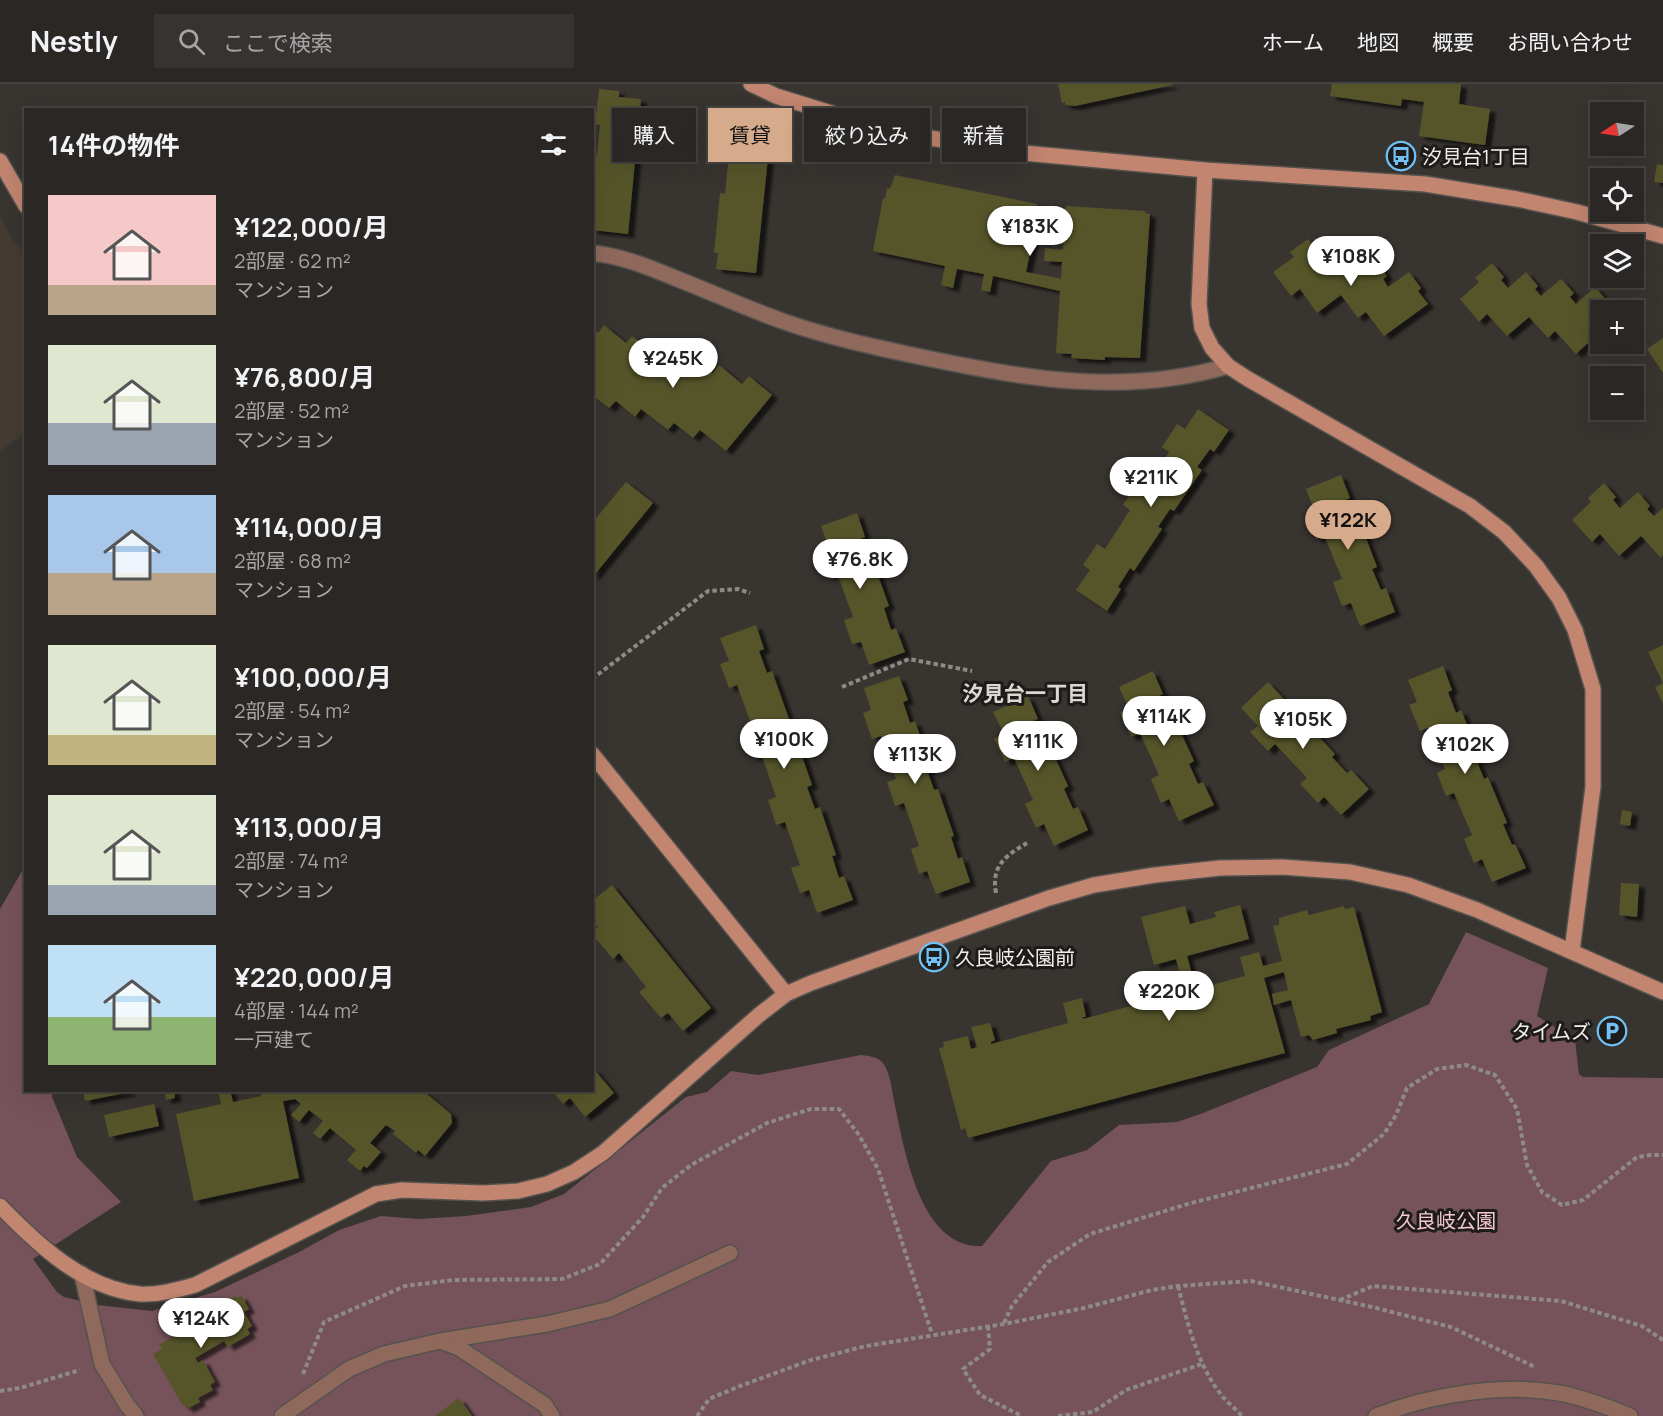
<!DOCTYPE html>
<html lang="ja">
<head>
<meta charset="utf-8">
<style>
	body { margin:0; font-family:Manrope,"Noto Sans JP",sans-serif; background:#363331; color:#f1f3f6; height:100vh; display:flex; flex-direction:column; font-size:22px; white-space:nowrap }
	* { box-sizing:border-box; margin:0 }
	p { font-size:20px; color:#a5a5a6 }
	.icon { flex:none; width:33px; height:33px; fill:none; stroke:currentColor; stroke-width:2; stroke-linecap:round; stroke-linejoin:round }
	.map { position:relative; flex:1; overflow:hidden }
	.sheet { position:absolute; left:24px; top:24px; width:570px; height:984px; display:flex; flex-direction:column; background:#2a2724; border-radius:0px; box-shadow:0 6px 24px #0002,0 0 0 2px #464441 }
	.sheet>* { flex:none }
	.guide { position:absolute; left:612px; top:24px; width:570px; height:54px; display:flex; gap:12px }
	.needle { width:39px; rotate:258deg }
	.buttons { position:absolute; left:1590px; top:18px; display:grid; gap:12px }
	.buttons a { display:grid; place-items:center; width:54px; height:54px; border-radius:0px; background:#2a2724; box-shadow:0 6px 24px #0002,0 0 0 2px #464441; font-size:30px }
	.price { position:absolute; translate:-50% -51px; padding:0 14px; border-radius:21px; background:#fff; color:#222; font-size:20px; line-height:39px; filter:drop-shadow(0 2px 3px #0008) }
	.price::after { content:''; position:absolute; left:50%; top:36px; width:18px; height:14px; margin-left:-9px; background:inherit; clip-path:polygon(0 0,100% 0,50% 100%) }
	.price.selected { background:#d6ab8b; color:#111 }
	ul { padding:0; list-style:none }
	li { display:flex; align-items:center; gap:18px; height:150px; padding:0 24px }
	li span { display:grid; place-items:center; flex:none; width:168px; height:120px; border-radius:0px; color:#555 }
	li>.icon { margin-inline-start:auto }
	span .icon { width:72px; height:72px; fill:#fffc; stroke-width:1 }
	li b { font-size:26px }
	h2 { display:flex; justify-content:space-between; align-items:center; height:72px; padding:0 24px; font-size:26px }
	.tag { padding:0 21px; border-radius:0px; background:#2a2724; box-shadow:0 6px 24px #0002,0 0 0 2px #464441; font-size:21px; line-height:54px }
	.tag.selected { background:#d6ab8b; color:#111 }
	header { display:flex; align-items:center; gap:36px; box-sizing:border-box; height:84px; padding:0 30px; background:#2a2724; border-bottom:2px solid #464441 }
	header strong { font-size:28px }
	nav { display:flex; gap:33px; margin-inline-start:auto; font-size:21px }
	.search { width:420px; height:54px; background:#363331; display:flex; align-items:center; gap:15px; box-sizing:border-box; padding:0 21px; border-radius:0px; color:#a5a5a6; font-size:22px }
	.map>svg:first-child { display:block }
	.built { fill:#443c33 }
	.green { fill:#76535a }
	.building { fill:#56542c; filter:url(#shadow) }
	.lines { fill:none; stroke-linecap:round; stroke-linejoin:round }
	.lane-casing { stroke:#55524e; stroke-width:18 }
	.street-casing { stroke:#55524e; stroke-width:18 }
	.secondary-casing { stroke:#55524e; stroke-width:18 }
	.path { stroke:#8e8b87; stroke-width:4; stroke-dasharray:4.5 3; stroke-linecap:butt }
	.lane { stroke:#8f695c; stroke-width:15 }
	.street { stroke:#8f695c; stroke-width:15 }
	.secondary { stroke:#c18570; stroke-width:15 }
	.labels { text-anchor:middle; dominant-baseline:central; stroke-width:6; stroke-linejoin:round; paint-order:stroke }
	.poi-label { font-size:20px; fill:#f0eeeb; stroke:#1e1c1a; text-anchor:start }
	.park-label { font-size:20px; fill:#f5c7d0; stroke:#1e1c1a }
	.neighbourhood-label { font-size:21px; font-weight:bold; fill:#dbd7d1; stroke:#1e1c1a }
</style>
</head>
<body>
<header>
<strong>Nestly</strong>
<div class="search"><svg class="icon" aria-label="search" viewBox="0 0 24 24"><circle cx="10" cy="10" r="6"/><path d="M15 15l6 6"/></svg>ここで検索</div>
<nav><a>ホーム</a><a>地図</a><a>概要</a><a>お問い合わせ</a></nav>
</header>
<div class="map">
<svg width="1663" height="1332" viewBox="0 0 1663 1332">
	<defs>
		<filter id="shadow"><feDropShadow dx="6" dy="4" stdDeviation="1.5" flood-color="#0009"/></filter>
	</defs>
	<rect width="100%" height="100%" fill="#383430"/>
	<polygon class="built" points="0,132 12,155 26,171 25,349 0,367"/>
	<path class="green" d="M25,782L26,1006L53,1007L52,1013L77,1073L121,1118L33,1175L57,1208L64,1213L97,1221L152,1227L215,1208L301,1167L339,1146L381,1132L418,1135L466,1132L531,1123L564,1110L686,1013L707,1008L731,987L758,991L861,971C868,972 876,972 882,978C890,987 892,1006 894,1017C904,1063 919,1165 982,1162L1051,1077L1087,1066L1119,1041L1177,1038L1203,1029L1317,983L1329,966L1429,920L1466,848L1548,884L1537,932L1575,956L1579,990L1583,993L1663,994V1332H0V825Z"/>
	<g class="building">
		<polygon points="1058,0 1172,0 1172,1 1075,22 1065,21 1065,18 1062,19"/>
		<polygon points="1332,0 1461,0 1459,20 1490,25 1485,61 1419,52 1424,18 1402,15 1401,22 1330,12"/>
		<polygon points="599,5 619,7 619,13 641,15 628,150 592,146 592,71 597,71 600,41 595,40"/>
		<polygon points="727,44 748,46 747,52 770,54 756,189 716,185 718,169 714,169 720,109 725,110 728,80 723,79"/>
		<polygon points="1386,68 1403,70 1403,76 1386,75"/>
		<polygon points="1657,80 1663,81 1663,99 1654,98"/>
		<polygon points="895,91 1037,120 1036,126 1039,126 1026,188 1058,194 1061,195 1062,178 1044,177 1045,164 1063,166 1066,122 1145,127 1145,129 1150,130 1140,274 1105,273 1105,276 1071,274 1072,270 1056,269 1060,207 993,192 990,208 981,206 984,190 957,185 953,204 941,201 945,182 873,167 883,114 885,115 887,104 890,105"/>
		<polygon points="1308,155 1319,169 1316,172 1322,180 1341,166 1352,182 1349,184 1355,192 1376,177 1387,192 1383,195 1388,203 1409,188 1421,204 1418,207 1428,220 1384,252 1366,228 1358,234 1341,211 1317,229 1300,205 1291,212 1273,188 1294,173 1290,168"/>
		<polygon points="1492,179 1504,193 1501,196 1508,204 1526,188 1538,202 1535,205 1541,212 1561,195 1574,209 1570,213 1576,220 1595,203 1609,219 1606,221 1610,226 1600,226 1600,248 1576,270 1555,247 1548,254 1529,233 1507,252 1487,230 1479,238 1460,215 1479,198 1475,194"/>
		<polygon points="604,241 626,259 632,252 654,269 662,260 684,279 691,271 713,289 719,281 742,300 749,292 772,311 726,367 700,346 693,354 674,339 668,346 641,325 635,333 616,317 609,324 592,311 592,244 598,249"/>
		<polygon points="1663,254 1663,289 1647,265"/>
		<polygon points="1198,325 1229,346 1214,368 1210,365 1197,383 1202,386 1174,427 1170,425 1158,443 1162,445 1134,487 1130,484 1118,503 1121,505 1107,527 1076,506 1090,486 1083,481 1097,460 1105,465 1130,426 1123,421 1137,400 1144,405 1169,368 1162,363 1177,340 1185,345"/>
		<polygon points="1341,391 1350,414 1345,416 1354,438 1359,436 1377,483 1372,485 1381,506 1386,504 1395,528 1360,542 1351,519 1342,522 1333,498 1342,495 1324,451 1316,455 1306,431 1315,428 1306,405"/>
		<polygon points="626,398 653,419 592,494 592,439"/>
		<polygon points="1604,399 1616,413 1613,416 1620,424 1638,408 1650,422 1647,425 1654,432 1663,424 1663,471 1661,474 1641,452 1619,472 1600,450 1592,458 1572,436 1591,418 1588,414"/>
		<polygon points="857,429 865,453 860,455 867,477 872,475 889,522 884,524 891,546 896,544 905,568 869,581 861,558 852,560 844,536 853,533 837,489 828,492 820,468 829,465 821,442"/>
		<polygon points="756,541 764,565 759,567 767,589 772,587 789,635 783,636 791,657 796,655 812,701 807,703 815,725 820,723 836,771 832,772 839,794 844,792 853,816 817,829 809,806 800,809 791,784 800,781 785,738 776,741 768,716 776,713 761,669 752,673 744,648 753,645 737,601 729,604 720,580 729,577 720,554"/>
		<polygon points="1663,561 1663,599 1648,568"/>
		<polygon points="1443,582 1452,606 1448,608 1456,629 1461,626 1480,673 1476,675 1484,695 1488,693 1507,739 1503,740 1512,761 1515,760 1526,784 1492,798 1482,775 1474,779 1464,755 1472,751 1454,709 1446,712 1437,689 1445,685 1428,644 1420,647 1409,621 1417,618 1408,596"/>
		<polygon points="1153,587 1163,610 1159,612 1168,633 1173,631 1194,677 1189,680 1198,700 1203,698 1214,721 1179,737 1169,715 1161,719 1151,695 1159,691 1140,649 1131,653 1120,629 1129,625 1119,603"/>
		<polygon points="899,592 908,616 903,618 910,639 915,637 931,684 927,686 934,706 938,705 954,752 951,753 958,775 962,773 970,798 936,810 927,787 919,790 911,765 919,762 904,719 895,722 887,698 896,695 881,652 872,655 863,629 871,626 864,604"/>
		<polygon points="1268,598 1285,616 1281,620 1297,637 1301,633 1335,670 1332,673 1347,689 1351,686 1369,705 1341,731 1324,713 1318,719 1300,700 1307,694 1275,660 1268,667 1250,648 1258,642 1241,624"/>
		<polygon points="1663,599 1663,620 1655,603"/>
		<polygon points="1028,612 1038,635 1033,637 1042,659 1047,656 1068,702 1064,705 1073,725 1078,723 1088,746 1054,762 1044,740 1036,744 1025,720 1033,716 1014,674 1005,678 994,655 1004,650 993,628"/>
		<polygon points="1622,726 1632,728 1630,742 1620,740"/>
		<polygon points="1621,799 1639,800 1637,833 1619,831"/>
		<polygon points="612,801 711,924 683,947 668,929 661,934 639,908 646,903 619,869 613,875 592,850 592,848 598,843 592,836 592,817"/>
		<polygon points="1240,821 1249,855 1187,872 1196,905 1245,892 1240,873 1259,868 1263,882 1282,877 1273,842 1279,841 1279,834 1307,826 1309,831 1344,822 1345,825 1354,823 1382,928 1370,932 1371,936 1336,945 1337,949 1313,956 1309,951 1301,953 1291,916 1274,921 1272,910 1288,906 1284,888 1264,894 1285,969 968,1054 965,1044 961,1046 939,964 944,963 943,958 968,952 971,965 977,963 971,943 990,939 995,956 991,958 991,960 1068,939 1063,919 1082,914 1086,933 1083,933 1083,935 1153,916 1148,896 1166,892 1172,912 1185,908 1176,875 1154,881 1141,833 1185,822 1190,840 1216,833 1214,828"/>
		<polygon points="592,983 614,1009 585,1033 570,1014 563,1020 552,1006 592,1006"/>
		<polygon points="83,1006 130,1006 130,1008 85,1017"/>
		<polygon points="164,1006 174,1006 175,1014 166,1016"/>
		<polygon points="218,1006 230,1006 233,1018 261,1012 260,1006 268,1006 269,1010 287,1006 299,1006 301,1008 303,1006 422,1006 451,1030 452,1039 425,1072 418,1066 416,1069 393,1050 395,1047 386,1041 370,1059 381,1068 367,1084 364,1082 360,1087 347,1076 356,1066 330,1044 320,1055 313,1049 323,1037 309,1026 299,1038 291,1031 301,1020 295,1015 283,1017 299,1094 194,1117 176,1030 221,1020"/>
		<polygon points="154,1020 159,1042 109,1053 104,1031"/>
		<polygon points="241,1211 249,1225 244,1228 252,1242 247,1245 250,1250 228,1263 224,1257 195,1274 198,1279 203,1276 215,1298 210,1301 213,1306 198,1314 200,1318 187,1325 185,1321 183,1322 153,1270 162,1265 159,1261 185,1245 184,1241 235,1212 237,1214"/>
		<polygon points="459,1314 472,1332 435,1332"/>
	</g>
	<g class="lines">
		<g class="lane-casing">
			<g id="lane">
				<polyline points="82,1190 102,1280 127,1321 136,1332"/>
				<polyline points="282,1332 349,1285 384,1270 440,1257 547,1240 610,1225 730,1169"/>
			</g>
		</g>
		<g class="street-casing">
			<g id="street">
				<path d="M592,169C622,172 648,183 675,194C711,208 748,225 785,238C831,254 879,264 926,274C1028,295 1125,312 1228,282"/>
				<polyline points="440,1257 459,1264 545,1321 552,1332"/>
				<path d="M1376,1332C1429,1311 1502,1299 1559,1309C1582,1313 1608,1323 1630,1332"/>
			</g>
		</g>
		<g class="secondary-casing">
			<g id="secondary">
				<polyline points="751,0 776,12 893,48 1024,69 1205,86 1425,100 1517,115 1577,128 1663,152"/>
				<polyline points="0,77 26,122"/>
				<polyline points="1205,86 1199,220 1202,244 1212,264 1228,282 1248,295 1470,422 1504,448 1536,482 1559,514 1575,546 1593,605 1593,703 1572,867"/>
				<polyline points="592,670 786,910"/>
				<path d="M0,1122C37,1160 84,1205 140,1210C158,1211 177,1206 195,1201L376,1110L402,1106L483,1109L518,1107L547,1100L574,1088L603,1069L759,931L786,910L811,899L1049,814L1094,801L1155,791L1220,784L1282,783L1350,788L1408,801L1477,826L1663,908"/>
			</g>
		</g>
		<g class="path">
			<polyline points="592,595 708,507 738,505 750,509"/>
			<polyline points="842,603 909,575 972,587"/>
			<path d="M996,809C991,782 1005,772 1027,759"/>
			<path d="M1178,1202C1188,1241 1197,1280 1222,1312C1228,1319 1236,1325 1242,1332"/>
			<polyline points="1340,1216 1373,1202 1561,1217 1642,1242 1663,1256"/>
			<polyline points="1004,1239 1012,1222 1048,1178 1090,1150 1191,1119 1347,1080 1384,1050 1396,1031 1407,1004 1437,985 1466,981 1495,991 1517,1025 1527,1081 1542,1108 1562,1121 1583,1116 1637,1073 1651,1071 1663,1071"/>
			<polyline points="988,1242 990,1265 963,1285 980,1311 1022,1332"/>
			<polyline points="303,1290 324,1238 405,1202 453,1196 562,1195 600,1180 643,1133 662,1104 691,1081 767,1039 811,1025 839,1025 859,1051 878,1085 932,1250"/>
			<polyline points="0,1307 20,1304 80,1286"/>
			<polyline points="697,1332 709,1315 740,1302 811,1276 866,1262 1004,1240 1084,1224 1152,1206 1178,1202 1251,1197 1372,1223 1451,1243 1535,1283"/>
			<polyline points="1058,1332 1093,1328 1126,1306 1202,1280"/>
		</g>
		<use href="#lane" class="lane"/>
		<use href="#street" class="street"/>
		<use href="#secondary" class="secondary"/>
	</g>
	<defs>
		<g id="bus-ring" transform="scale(1.5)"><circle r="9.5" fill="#1e1c1a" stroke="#72c1f5" stroke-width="1.5"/><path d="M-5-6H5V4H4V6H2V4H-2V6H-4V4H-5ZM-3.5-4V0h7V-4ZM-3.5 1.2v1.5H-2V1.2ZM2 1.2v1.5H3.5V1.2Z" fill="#72c1f5"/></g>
		<g id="parking-ring" transform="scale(1.5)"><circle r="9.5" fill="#1e1c1a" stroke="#72c1f5" stroke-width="1.5"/><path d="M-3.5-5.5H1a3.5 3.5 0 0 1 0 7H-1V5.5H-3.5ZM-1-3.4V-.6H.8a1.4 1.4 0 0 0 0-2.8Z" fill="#72c1f5"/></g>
	</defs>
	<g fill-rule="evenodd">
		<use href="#bus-ring" x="1401" y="72"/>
		<use href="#bus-ring" x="934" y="873"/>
		<use href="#parking-ring" x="1612" y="947"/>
	</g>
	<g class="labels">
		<g class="poi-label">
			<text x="1422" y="72">汐見台1丁目</text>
			<text x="955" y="873">久良岐公園前</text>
			<text x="1591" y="947" text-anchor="end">タイムズ</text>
		</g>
		<g class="park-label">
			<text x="1446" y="1136">久良岐公園</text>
		</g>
		<g class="neighbourhood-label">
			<text x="1025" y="609">汐見台一丁目</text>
		</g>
	</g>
</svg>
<div class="buttons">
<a><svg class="needle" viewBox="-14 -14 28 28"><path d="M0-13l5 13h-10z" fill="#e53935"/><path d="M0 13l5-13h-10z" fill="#a5a5a6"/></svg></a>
<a><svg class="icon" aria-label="locate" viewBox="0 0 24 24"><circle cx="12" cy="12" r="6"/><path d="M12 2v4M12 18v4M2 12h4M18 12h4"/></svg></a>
<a><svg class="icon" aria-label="layers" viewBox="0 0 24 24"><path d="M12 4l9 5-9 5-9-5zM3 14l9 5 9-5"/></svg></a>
<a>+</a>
<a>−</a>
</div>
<b class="price" style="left:1030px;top:173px">¥183K</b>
<b class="price" style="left:1351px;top:203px">¥108K</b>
<b class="price" style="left:673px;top:305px">¥245K</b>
<b class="price" style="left:1151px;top:424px">¥211K</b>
<b class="price selected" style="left:1348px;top:467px">¥122K</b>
<b class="price" style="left:860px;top:506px">¥76.8K</b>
<b class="price" style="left:1164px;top:663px">¥114K</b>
<b class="price" style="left:1303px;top:666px">¥105K</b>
<b class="price" style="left:784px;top:686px">¥100K</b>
<b class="price" style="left:1038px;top:688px">¥111K</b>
<b class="price" style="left:1465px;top:691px">¥102K</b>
<b class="price" style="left:915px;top:701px">¥113K</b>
<b class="price" style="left:1169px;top:938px">¥220K</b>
<b class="price" style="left:201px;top:1265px">¥124K</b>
<div class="guide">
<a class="tag">購入</a>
<a class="tag selected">賃貸</a>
<a class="tag">絞り込み</a>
<a class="tag">新着</a>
</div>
<section class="sheet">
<h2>14件の物件<svg class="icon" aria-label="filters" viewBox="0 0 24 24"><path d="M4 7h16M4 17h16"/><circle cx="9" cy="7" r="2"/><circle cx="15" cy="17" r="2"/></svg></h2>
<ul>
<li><span style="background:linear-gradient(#f6c9c9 75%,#b9a48a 0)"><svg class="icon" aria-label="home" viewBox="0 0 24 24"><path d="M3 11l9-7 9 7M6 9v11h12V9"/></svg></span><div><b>¥122,000/月</b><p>2部屋 · 62 m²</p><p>マンション</p></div></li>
<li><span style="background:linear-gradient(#dfe7d0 65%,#9aa5b1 0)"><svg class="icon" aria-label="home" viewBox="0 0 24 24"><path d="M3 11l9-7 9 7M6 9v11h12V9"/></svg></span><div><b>¥76,800/月</b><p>2部屋 · 52 m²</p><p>マンション</p></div></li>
<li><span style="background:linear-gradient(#a9c7e8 65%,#b9a48a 0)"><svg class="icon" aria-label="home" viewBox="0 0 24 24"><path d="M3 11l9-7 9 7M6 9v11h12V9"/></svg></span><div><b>¥114,000/月</b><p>2部屋 · 68 m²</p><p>マンション</p></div></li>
<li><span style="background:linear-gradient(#dfe7d0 75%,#c2b280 0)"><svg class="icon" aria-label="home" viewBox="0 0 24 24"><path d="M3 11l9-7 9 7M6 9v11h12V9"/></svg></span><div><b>¥100,000/月</b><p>2部屋 · 54 m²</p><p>マンション</p></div></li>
<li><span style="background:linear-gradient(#dfe7d0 75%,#9aa5b1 0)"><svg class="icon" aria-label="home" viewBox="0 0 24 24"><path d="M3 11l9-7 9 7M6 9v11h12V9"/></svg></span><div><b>¥113,000/月</b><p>2部屋 · 74 m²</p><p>マンション</p></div></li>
<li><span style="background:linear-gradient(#bfe0f5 60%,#8fb573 0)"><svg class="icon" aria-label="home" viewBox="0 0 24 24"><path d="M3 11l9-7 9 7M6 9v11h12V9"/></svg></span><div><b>¥220,000/月</b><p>4部屋 · 144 m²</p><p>一戸建て</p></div></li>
</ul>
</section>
</div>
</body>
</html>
